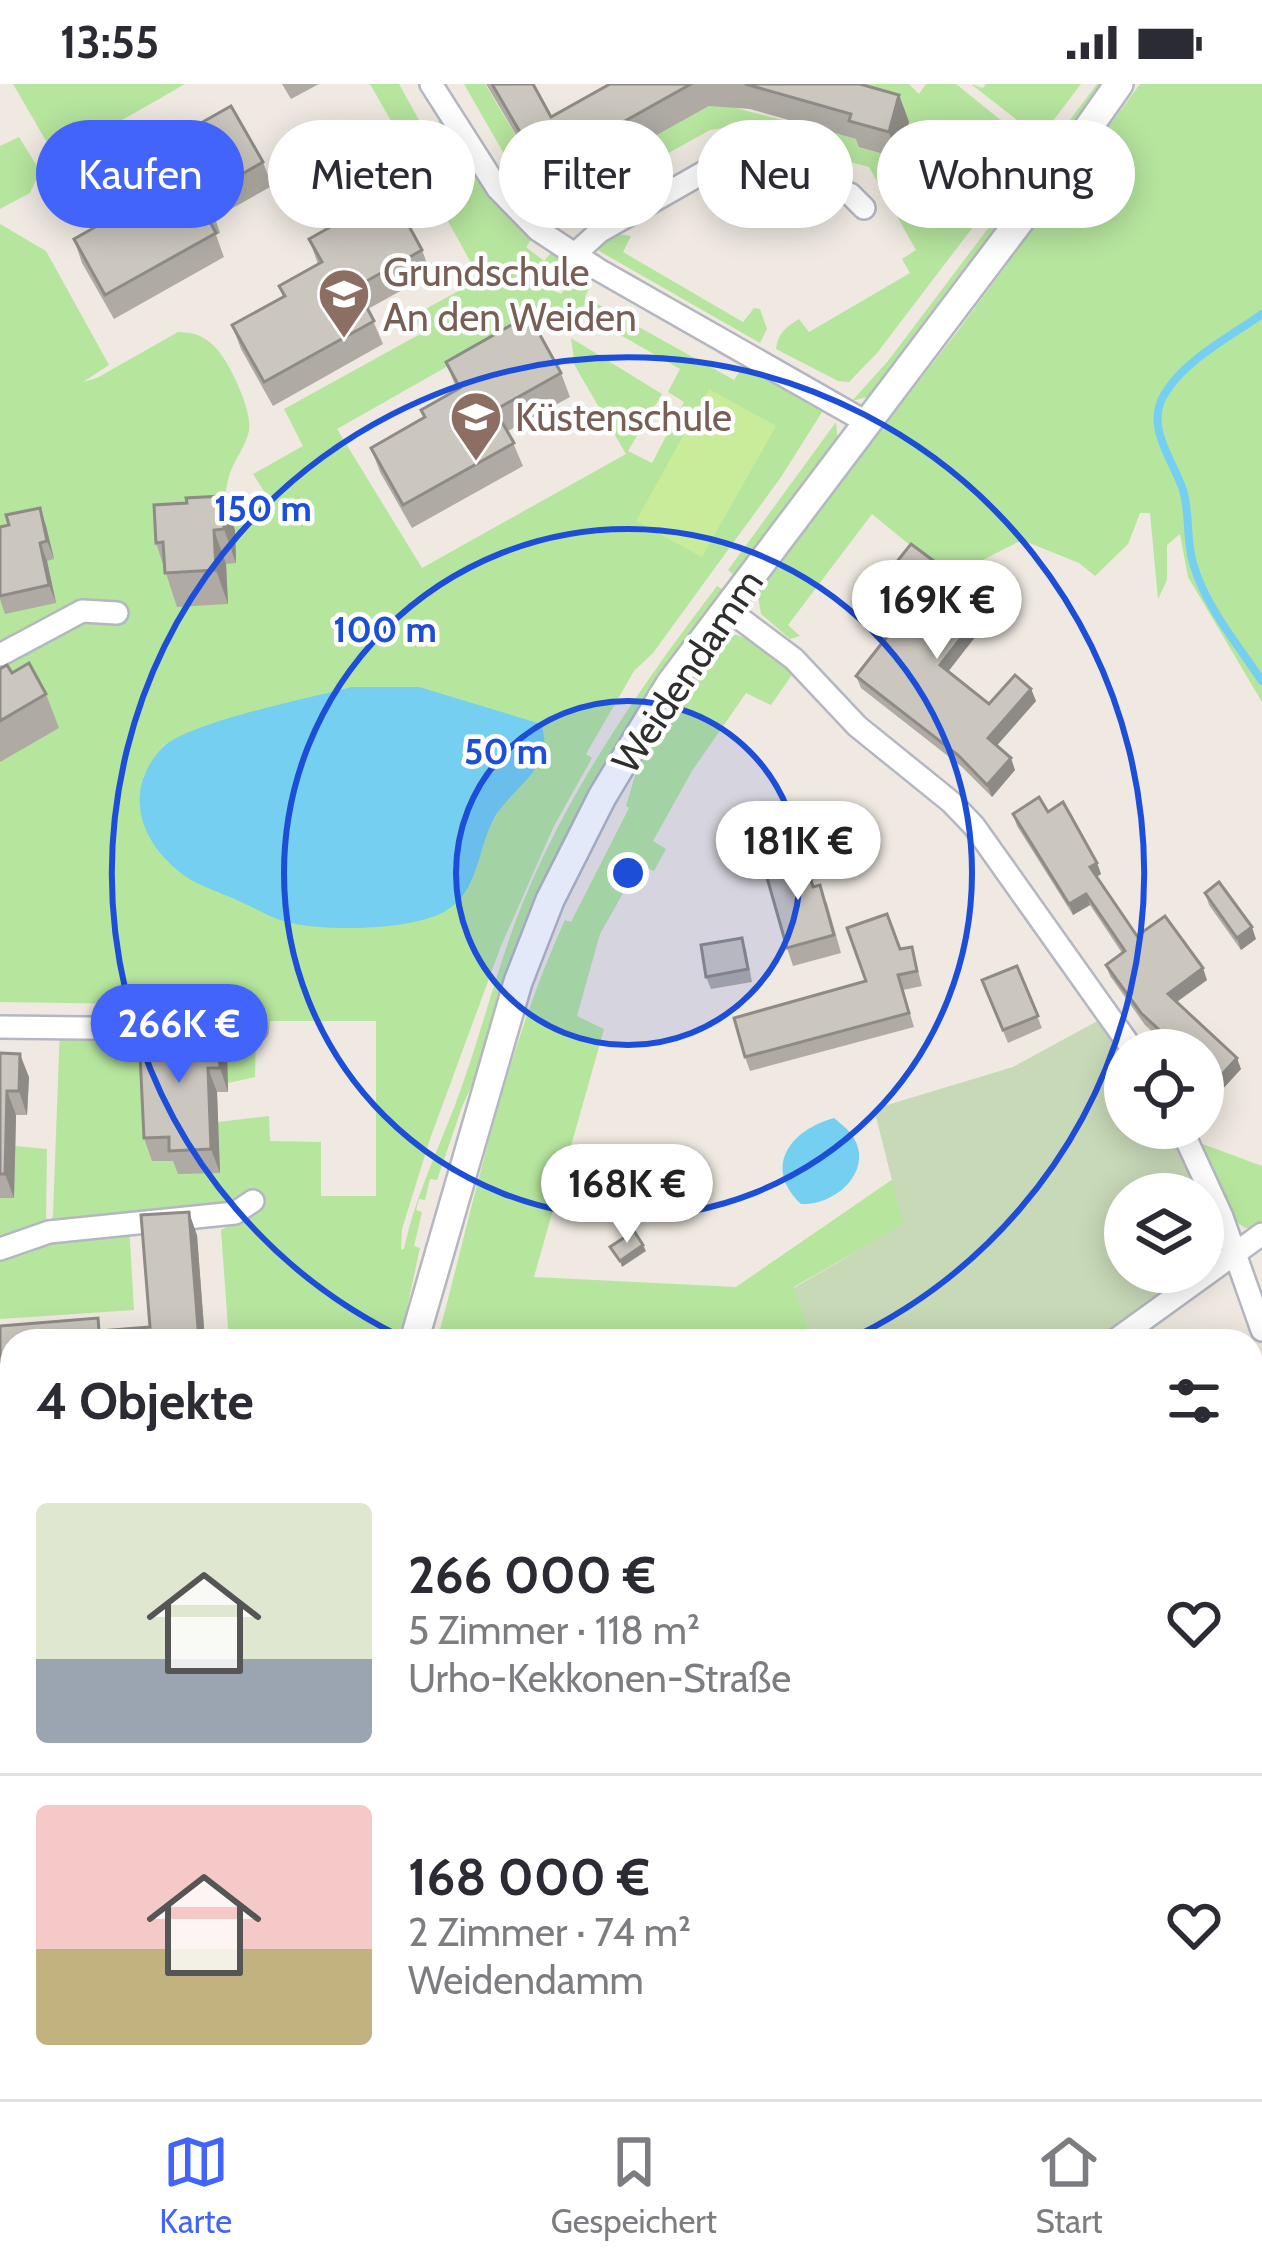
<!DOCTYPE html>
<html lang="de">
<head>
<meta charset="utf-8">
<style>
	body { margin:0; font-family:Cabin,sans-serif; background:#f7f7f7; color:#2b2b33; height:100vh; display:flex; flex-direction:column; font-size:45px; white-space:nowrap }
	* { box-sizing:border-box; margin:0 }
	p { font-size:39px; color:#7c7c81 }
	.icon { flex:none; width:66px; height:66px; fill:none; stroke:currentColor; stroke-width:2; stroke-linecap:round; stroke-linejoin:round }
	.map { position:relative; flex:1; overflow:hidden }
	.side { position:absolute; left:0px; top:1245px; width:1263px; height:771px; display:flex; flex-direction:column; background:#fff; border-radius:36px 36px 0 0; box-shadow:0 6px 30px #0003 }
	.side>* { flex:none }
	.hud { position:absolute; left:36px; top:36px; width:1191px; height:108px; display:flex; gap:24px }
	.controls { position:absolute; left:1104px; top:945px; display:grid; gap:24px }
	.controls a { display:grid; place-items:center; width:120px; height:120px; border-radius:50%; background:#fff; box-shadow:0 6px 30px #0003; font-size:60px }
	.price { position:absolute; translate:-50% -102px; padding:0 27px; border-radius:42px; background:#fff; color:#222; font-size:39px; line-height:78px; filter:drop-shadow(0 3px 6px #0008) }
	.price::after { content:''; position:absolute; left:50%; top:72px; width:36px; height:27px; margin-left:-18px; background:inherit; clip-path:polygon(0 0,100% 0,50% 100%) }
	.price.on { background:#4264fb; color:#fff }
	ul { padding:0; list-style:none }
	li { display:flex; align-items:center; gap:36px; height:300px; padding:0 36px }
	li+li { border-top:3px solid #e1e1e2 }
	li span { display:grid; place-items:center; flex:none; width:336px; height:240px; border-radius:12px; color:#555 }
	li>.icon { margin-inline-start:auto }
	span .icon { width:144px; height:144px; fill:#fffc; stroke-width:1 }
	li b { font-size:51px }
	h2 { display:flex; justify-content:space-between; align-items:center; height:144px; padding:0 36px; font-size:51px }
	.chip { padding:0 42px; border-radius:54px; background:#fff; box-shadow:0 6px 30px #0003; font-size:42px; line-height:108px }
	.chip.on { background:#4264fb; color:#fff }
	.status { display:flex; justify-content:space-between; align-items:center; height:84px; padding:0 60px; background:#fff; direction:ltr }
	.status svg { height:33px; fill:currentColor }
	.menu { display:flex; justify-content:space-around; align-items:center; height:168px; border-top:3px solid #e1e1e2; background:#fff; font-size:33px; color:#7c7c81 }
	.menu a { display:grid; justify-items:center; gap:6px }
	.menu .on { color:#4264fb }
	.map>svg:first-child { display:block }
	.green { fill:#b6e59e; fill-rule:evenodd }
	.cemetery { fill:#c8d9b8; fill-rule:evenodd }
	.pitch { fill:#c9ec9a }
	.water { fill:#75cff0 }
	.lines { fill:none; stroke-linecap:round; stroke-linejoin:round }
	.stream { stroke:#75cff0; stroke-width:8 }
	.minor-casing { stroke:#b4b7c1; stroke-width:26 }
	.tertiary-casing { stroke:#b4b7c1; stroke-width:32 }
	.minor { stroke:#fff; stroke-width:21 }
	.tertiary { stroke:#fff; stroke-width:27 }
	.wall { fill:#afaba4 }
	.shaded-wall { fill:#8e8b86 }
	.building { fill:#cbc7bf; stroke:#8e8b86; stroke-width:3 }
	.ring { fill:none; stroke:#1d4ed8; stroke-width:6 }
	.labels { text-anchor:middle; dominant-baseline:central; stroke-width:9; stroke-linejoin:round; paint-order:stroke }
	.education-label { font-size:39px; fill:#785e54; stroke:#fff; text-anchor:start }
	.street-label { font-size:39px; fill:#2e2e2e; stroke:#fff }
	.centre { fill:#1d4ed8; stroke:#fff; stroke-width:6 }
	.ring-label { font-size:36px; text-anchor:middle; font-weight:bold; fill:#1d4ed8; stroke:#fff; stroke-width:9; stroke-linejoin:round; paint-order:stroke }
</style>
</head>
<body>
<div class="status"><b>13:55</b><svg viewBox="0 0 49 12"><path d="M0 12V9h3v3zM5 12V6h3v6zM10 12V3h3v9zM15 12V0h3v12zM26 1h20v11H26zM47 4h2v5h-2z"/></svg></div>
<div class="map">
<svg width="1262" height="2015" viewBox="0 0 1262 2015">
	<rect width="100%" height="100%" fill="#efe9e1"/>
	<g class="green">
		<polygon points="13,0 185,0 56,74"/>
		<polygon points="370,0 399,0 424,45 440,37 448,49 444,61 414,77"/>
		<path d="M464,0H485L551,110L709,22L720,20L861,56L899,73L811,0H909L919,10L926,0H956L1034,63L877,269L849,298L838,297L776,265C778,249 786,243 799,235L809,248L910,189L902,175L916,166L869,83L724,44L710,46L553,133L523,103Z"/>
		<polygon points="971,0 983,4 986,0 1081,0 1040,54"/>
		<polygon points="1097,0 1103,0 1072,47 871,312 852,317 888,277"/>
		<polygon points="1140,0 1262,0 1262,618 1188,493 1180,450 1167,461 1167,496 1158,515 1150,429 1140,429 1128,460 1095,492 1079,479 1022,456 971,482 944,489 872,430 788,541 800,552 790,555 761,530 757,506 957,248"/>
		<polygon points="19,53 40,87 30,109 0,125 0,62"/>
		<path d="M466,59L538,146L526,163L544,177L559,160L575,170L552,206L561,210L577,191L592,198L585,213L734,296L743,282L824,325L781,393L653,569L634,587L586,670L592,674L554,742L501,862L430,1055L402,1145L401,1166L404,1165C417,1104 446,1051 465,993C486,933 501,870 526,811C573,699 644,598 717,502L725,507L639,626L462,1023L437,1096L430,1095L425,1116L419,1115L416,1126L422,1128L414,1162L420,1164L400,1257H229L221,1146L241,1135L129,1139L134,1226L0,1235V1165L49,1148L53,1131L60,943H132V920L0,918V678L15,596L0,570V140L46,167L109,281L83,298L97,294L178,248C192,248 202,251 213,261C228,274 253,327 249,347C243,371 229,378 226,408L261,416L267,412L253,390L303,362L284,325L422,249L413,232L480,195L419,85ZM580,228L680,285L668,308L684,318L652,379L628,367L662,310L571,254L575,282L626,370L422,484L337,345L541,229L565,250ZM351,603L541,679L508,712L487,746L396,840L344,843L286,838L143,693L163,662L197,645ZM270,937H376V1112H321V1058L270,1057L269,1032L218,1038L219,1089L177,1076L150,993L228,999L255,993L256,946H269Z"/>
		<polygon points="616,150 631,152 623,168 743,238 754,224 760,225 767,245 760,259 599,167 602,158"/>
		<polygon points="836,338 838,358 736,493 728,486"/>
		<path d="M726,550C752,550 773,572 794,588L771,621L746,609L692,687L653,757L666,765L654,787L639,781L600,850L577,932L604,945L534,1193L736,1203L893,1095L904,1140L794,1203L813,1257H752L751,1250L677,1257H437C475,1116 504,969 565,836L571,838L629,724L626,722L640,674L681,609Z"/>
		<polygon points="1200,1059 1262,1082 1262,1143 1245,1144 1233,1135"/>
		<polygon points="15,1062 47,1065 46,1136 40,1145 0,1158 0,1114 14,1113"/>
		<polygon points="0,1580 12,1584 12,1831 0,1827"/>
		<polygon points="151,2004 1030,2004 1071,2015 136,2015"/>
	</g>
	<g class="cemetery">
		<path d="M1103,934L1125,967V1044H1174L1217,1138C1221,1155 1212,1166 1217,1181L1114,1257H813L794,1204L903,1140L874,1025L1013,983ZM1125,1110H1203V1188H1125Z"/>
		<polygon points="0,1827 12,1831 12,2002 3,2009 8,2015 0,2015"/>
	</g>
	<polygon class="pitch" points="709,305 776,342 702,473 636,437"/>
	<g class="water">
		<path d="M351,603H419L541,640C556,682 517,699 496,731C476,763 481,811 440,830C404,846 326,848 287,838C270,834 253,823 237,816C222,809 202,803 188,794C142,763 120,709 162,664C187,638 311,614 351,603Z"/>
		<path d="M834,1034C842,1041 851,1047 855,1056C872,1090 833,1122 801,1120C762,1082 791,1046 834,1034Z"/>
	</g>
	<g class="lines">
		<path class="stream" d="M1262,230C1230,253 1184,276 1164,311C1145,343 1173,376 1183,406C1190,429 1186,455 1193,479C1205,522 1238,561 1262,597"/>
		<g class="minor-casing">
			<g id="minor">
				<polyline points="431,0 498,105 538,146 599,186 866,338"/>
				<polyline points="575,170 599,148 720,79 731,77 850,110 864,124"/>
				<polyline points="726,524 794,575 857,642 951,718 974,742 1133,966"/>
				<polyline points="0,571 82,527 117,529"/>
				<polyline points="0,943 256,946"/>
				<polyline points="1181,1044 1222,1133 1262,1246"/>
				<polyline points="0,1165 49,1148 235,1129 253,1117"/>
				<polyline points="1114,1257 1262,1150"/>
				<polyline points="1251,1709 1262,1711"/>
				<polyline points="1251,1797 1262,1785"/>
				<polyline points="117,2015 132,2004"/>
			</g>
		</g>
		<g class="tertiary-casing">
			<g id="tertiary">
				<polyline points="414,1257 518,898 550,816 602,713 670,600 1062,81 1119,0"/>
				<polyline points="0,1566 12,1570"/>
			</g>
		</g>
		<use href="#minor" class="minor"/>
		<use href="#tertiary" class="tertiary"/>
	</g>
	<g class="wall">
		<polygon points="282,0 319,0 291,15"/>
		<polygon points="486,0 533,0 551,33 610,0 866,0 866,2 899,11 909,38 898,74 859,63 856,55 750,25 709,22 551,110"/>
		<polygon points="148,69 263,78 272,102 215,134 220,149 216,151 224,173 114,235 82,179 74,155 128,125 125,117 160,98"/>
		<polygon points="309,155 422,166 431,190 368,225 383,260 273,322 241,265 232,241 283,213 279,202 318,180"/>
		<polygon points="446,278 561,289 570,313 508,347 523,382 412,444 380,388 371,364 424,334 421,326 457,306"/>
		<polygon points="222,412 235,446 236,479 226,480 228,520 177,523 156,459 187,419"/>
		<polygon points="40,424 46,442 54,475 47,477 56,519 5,530 0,515 0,443 9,441"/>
		<polygon points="871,510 993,530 948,587 989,620 1031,605 1036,617 997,661 1015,686 992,713 962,683 861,604 856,592 897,540 875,522"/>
		<polygon points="0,585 12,589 46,610 59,644 0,678"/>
		<polygon points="1048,728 1097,779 1101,790 1097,793 1137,852 1207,896 1177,918 1241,985 1219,1009 1203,994 1203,966 1173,966 1145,941 1110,892 1106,881 1122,869 1090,821 1073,831 1017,742 1013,730"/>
		<polygon points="804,772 814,802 827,819 841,869 793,882 787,864"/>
		<polygon points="1205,809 1256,855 1241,866 1209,821"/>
		<polygon points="742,854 746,866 752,898 711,905 706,893"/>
		<polygon points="912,863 922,902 903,906 914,943 750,987 745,973 866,897"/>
		<polygon points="1017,882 1042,944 1008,959 982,896"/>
		<polygon points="227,967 228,1008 217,1008 220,1089 178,1090 173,1077 152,1077 144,1054"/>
		<polygon points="0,969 29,993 27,1031 16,1031 14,1114 0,1114"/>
		<polygon points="197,1151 205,1257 12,1257 12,1376 0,1377 0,1242 102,1246 150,1243"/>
		<polygon points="1262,1335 1262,1386 1251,1375 1251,1345"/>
	</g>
	<g class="shaded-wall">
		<polygon points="899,11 909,38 898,74 889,48"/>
		<polygon points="222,412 235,446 236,479 224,445"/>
		<polygon points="40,424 46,442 54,475 47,457"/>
		<polygon points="214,446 226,480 228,520 216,486"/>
		<polygon points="40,459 47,477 56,519 49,501"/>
		<polygon points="989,518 993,530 944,593 940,581"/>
		<polygon points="1031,605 1036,617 993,666 988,654"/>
		<polygon points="1011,674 1015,686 992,713 987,701"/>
		<polygon points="1097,779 1101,790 1094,794 1090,783"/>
		<polygon points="1086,810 1090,821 1073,831 1069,820"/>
		<polygon points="1252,843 1256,855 1241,866 1237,854"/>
		<polygon points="1203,884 1207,896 1172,921 1168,910"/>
		<polygon points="218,943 227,967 228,1008 220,984"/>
		<polygon points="20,970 29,993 27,1031 19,1007"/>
		<polygon points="1237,974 1241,985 1219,1009 1215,998"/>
		<polygon points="208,984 217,1008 220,1089 211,1065"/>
		<polygon points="7,1007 16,1031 14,1114 5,1090"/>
		<polygon points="189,1128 197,1151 205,1257 199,1257"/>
		<polygon points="643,1161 646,1167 622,1183 620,1177"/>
		<polygon points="1262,1655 1262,1670 1257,1675 1253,1665"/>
		<polygon points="1253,1913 1257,1923 1251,1930 1251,1916"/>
	</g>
	<g class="building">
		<polygon points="492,0 533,0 551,33 610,0 691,0 541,84"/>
		<polygon points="745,0 860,0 899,11 889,48 849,37 851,30"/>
		<polygon points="231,22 263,78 204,112 212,126 205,129 216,149 105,211 74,155 129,124 125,117 163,96 148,69"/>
		<polygon points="391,109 422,166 356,203 374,237 264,298 232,241 285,212 279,202 322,178 309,155"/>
		<polygon points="529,231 561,289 495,326 514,359 403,421 371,364 425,333 421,326 460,304 446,278"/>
		<polygon points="222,412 224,445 214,446 216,486 165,489 163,458 156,459 154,421 187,419 186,414"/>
		<polygon points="40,424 47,457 40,459 49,501 0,512 0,443 9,441 6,431"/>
		<polygon points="911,460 989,518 940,581 989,620 1015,591 1031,605 988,654 1011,674 987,701 958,671 856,592 901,535 871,510"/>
		<polygon points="29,579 46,610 0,637 0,585 7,581 12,589"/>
		<polygon points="1039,713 1048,728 1063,718 1097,779 1090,783 1137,852 1165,832 1203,884 1168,910 1237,974 1215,998 1203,987 1203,966 1181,966 1141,929 1106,881 1125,867 1086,810 1069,820 1013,730"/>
		<polygon points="804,772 813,803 820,801 834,851 787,864 764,783"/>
		<polygon points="1219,798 1252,843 1237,854 1205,809"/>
		<polygon points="887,830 900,865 912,863 917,887 898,891 909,929 745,973 734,934 866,897 847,844"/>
		<polygon points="742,854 748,885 706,893 701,861"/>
		<polygon points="1017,882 1038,932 1003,946 982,896"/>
		<polygon points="218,943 220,984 208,984 211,1065 169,1067 169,1053 144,1054 140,970 151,969 150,946"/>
		<polygon points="0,969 20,970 19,1007 7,1007 5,1090 0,1090"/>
		<polygon points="189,1128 199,1257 12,1257 12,1352 0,1353 0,1242 98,1234 99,1247 150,1243 141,1131"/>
		<polygon points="634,1147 643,1161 620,1177 610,1163"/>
		<polygon points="1261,1334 1262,1335 1262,1380 1251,1369 1251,1345"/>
		<polygon points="1253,1620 1262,1628 1262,1655 1253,1665 1251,1663 1251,1623"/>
		<polygon points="1262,1818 1262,1831 1255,1825"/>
	</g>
	<circle cx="628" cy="789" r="172" fill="#1d4ed8" fill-opacity=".12"/>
	<g class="ring">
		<circle cx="628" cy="789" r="172"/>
		<circle cx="628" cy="789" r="344"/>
		<path d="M410 1257A516 516 0 1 1 846 1257"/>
	</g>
	<defs>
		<g id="school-pin" transform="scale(2.7)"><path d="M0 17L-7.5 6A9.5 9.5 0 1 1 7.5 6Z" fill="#8d6e63" stroke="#fff"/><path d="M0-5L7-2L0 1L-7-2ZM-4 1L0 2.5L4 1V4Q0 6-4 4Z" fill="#fff"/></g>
	</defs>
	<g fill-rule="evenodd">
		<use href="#school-pin" x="344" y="210"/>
		<use href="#school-pin" x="476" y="333"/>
	</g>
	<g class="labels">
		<g class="education-label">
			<text x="383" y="188">Grundschule<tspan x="383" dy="45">An den Weiden</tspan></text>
			<text x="515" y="333">Küstenschule</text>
		</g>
		<g class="street-label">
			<text transform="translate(687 587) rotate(-56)">Weidendamm</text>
		</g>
	</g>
	<circle cx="628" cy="789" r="18" class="centre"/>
	<g class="ring-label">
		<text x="263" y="437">150 m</text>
		<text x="385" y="558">100 m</text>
		<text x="506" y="680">50 m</text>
	</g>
</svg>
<div class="controls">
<a><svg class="icon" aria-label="locate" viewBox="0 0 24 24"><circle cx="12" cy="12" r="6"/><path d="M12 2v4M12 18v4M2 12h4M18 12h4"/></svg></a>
<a><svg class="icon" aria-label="layers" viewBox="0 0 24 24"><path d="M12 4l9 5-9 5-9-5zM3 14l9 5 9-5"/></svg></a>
</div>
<b class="price" style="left:937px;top:578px">169K €</b>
<b class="price" style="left:798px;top:819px">181K €</b>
<b class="price on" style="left:179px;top:1002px">266K €</b>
<b class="price" style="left:627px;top:1162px">168K €</b>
<div class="hud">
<a class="chip on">Kaufen</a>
<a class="chip">Mieten</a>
<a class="chip">Filter</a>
<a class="chip">Neu</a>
<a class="chip">Wohnung</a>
</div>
<section class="side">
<h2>4 Objekte<svg class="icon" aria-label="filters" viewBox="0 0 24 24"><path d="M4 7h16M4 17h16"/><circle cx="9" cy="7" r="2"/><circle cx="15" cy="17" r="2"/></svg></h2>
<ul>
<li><span style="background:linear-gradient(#dfe7d0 65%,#9aa5b1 0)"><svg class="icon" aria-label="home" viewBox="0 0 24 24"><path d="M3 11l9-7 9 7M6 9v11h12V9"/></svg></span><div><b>266 000 €</b><p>5 Zimmer · 118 m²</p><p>Urho-Kekkonen-Straße</p></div><svg class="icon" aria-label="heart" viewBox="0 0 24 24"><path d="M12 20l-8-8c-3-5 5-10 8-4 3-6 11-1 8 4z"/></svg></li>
<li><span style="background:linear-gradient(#f6c9c9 60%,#c2b280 0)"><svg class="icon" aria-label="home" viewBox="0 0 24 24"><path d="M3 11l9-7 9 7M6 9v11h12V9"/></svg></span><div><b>168 000 €</b><p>2 Zimmer · 74 m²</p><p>Weidendamm</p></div><svg class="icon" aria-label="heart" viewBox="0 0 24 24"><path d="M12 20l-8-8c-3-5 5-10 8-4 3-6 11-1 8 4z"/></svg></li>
</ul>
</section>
</div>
<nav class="menu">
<a class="on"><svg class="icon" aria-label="map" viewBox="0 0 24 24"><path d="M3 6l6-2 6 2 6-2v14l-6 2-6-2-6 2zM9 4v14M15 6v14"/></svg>Karte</a>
<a><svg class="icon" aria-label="saved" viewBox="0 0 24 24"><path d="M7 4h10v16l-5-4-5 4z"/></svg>Gespeichert</a>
<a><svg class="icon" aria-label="home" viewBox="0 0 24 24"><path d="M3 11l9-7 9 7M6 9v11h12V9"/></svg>Start</a>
</nav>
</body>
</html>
